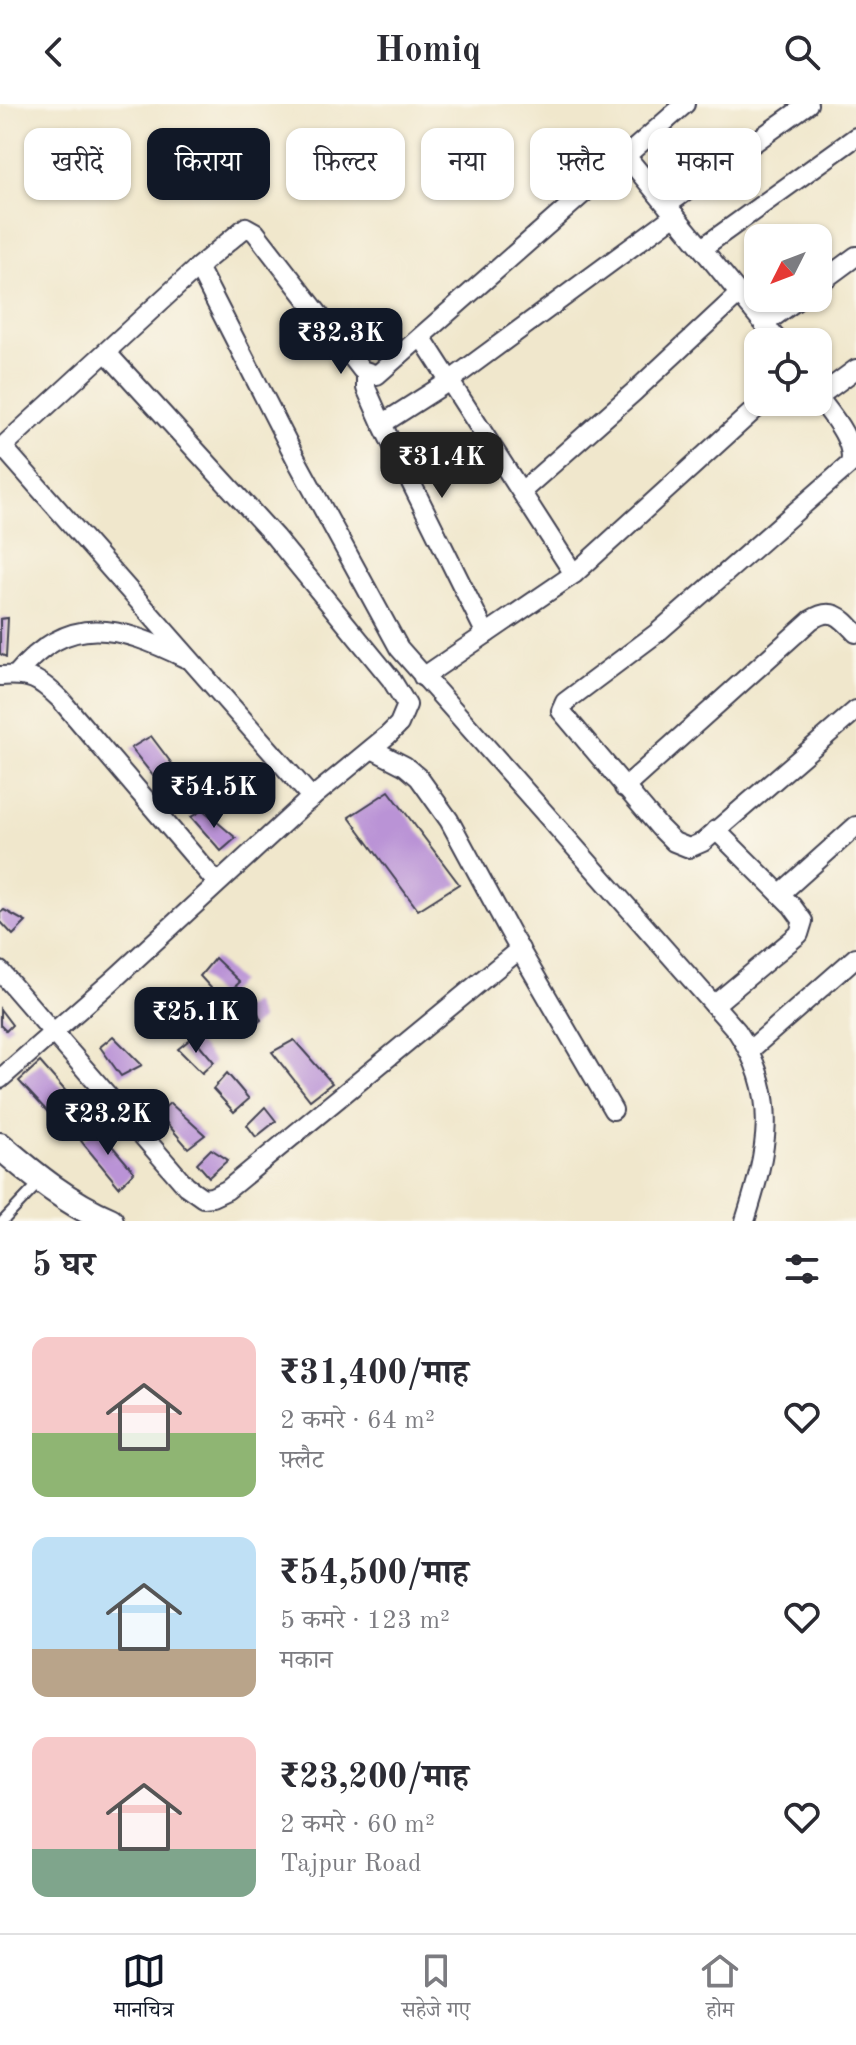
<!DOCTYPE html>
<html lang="hi">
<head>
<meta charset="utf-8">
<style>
	body { margin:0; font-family:"Old Standard TT","Noto Serif Devanagari",serif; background:#f7f7f7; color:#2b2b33; height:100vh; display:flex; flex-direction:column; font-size:30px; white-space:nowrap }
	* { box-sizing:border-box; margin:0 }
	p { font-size:26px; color:#7c7c81 }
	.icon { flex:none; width:44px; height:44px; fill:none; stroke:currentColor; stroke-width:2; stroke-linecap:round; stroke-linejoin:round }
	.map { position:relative; height:1117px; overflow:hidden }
	.sheet { display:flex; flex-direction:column; background:#fff; flex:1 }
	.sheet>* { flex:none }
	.banner { position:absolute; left:24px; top:24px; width:808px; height:72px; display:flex; gap:16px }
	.needle { width:52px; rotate:228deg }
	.tools { position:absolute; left:744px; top:120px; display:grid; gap:16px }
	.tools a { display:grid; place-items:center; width:88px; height:88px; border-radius:16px; background:#fff; box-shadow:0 2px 6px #0004; font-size:40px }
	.price { position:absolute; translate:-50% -68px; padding:0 18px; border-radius:16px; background:#111827; color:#fff; font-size:26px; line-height:52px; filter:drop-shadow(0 2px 4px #0008) }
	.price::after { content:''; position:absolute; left:50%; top:48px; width:24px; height:18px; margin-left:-12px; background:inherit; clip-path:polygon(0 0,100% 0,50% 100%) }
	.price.active { background:#222; color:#fff }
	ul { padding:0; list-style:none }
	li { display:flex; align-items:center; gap:24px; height:200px; padding:0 32px }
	li span { display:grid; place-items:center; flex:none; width:224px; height:160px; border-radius:16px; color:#555 }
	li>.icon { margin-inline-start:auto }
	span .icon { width:96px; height:96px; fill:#fffc; stroke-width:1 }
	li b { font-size:34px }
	h2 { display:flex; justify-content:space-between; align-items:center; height:96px; padding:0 32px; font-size:34px }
	.chip { padding:0 28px; border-radius:16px; background:#fff; box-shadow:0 2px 6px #0004; font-size:28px; line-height:72px }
	.chip.active { background:#111827; color:#fff }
	header { display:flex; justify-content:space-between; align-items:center; height:104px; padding:0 32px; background:#fff; font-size:36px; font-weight:700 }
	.dock { display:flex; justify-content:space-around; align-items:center; height:112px; border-top:2px solid #e1e1e2; background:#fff; font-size:22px; color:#7c7c81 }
	.dock a { display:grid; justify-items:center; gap:4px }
	.dock .active { color:#111827 }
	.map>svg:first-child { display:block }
	.building { fill:#ba93d6 }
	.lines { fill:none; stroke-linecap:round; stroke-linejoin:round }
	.service-casing { stroke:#414051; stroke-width:13 }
	.minor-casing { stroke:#414051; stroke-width:22 }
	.secondary-casing { stroke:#414051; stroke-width:30 }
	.service { stroke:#fff; stroke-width:9 }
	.minor { stroke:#fff; stroke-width:18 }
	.secondary { stroke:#fff; stroke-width:26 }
</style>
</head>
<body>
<header><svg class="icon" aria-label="back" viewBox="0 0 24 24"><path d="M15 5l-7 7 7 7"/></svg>Homiq<svg class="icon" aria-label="search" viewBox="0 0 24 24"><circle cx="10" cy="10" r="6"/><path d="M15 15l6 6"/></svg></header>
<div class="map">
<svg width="856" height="1117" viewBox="0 0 856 1117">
	<rect width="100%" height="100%" fill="#fbf7ec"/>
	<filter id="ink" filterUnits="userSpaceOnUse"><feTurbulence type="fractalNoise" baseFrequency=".0125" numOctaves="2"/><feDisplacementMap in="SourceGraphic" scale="16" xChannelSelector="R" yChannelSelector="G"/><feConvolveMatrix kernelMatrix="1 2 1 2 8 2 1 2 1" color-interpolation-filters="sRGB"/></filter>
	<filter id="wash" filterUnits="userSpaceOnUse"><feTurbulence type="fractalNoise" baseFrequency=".006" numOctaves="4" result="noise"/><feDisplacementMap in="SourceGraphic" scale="32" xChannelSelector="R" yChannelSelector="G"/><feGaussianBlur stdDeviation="1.8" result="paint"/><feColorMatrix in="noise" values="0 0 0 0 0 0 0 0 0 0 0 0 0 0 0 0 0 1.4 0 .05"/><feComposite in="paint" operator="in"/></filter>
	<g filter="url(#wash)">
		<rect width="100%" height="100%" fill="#f0e7cc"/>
		<g id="blocks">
			<g class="building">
				<polygon points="8,514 6,553 0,550 0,515"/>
				<polygon points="151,632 188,681 173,697 131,644"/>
				<polygon points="389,687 459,780 418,806 349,713"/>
				<polygon points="203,706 236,734 221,747 191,713"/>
				<polygon points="4,806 26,818 13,831 0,817 0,809"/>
				<polygon points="215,854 240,878 221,895 200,872"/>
				<polygon points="165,895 180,916 168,928 148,908"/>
				<polygon points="253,898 261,916 247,927 231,912"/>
				<polygon points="0,905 12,921 6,927 0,921"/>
				<polygon points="113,932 142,961 121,972 100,943"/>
				<polygon points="193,933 214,958 202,969 178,945"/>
				<polygon points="294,936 332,979 310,996 272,948"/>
				<polygon points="40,958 84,1008 59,1020 19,977"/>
				<polygon points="227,969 249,995 234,1008 213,985"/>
				<polygon points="170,999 205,1031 188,1044 158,1009"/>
				<polygon points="265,1003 276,1017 256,1033 247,1021"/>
				<polygon points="97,1024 134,1068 119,1083 81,1037"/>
				<polygon points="211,1045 228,1056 209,1073 197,1059"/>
			</g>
		</g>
	</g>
	<g filter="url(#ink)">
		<use href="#blocks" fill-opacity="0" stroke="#414051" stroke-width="2"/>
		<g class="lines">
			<g class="service-casing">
				<polyline id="service" points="3,1117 39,1079"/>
			</g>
			<g class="minor-casing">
				<g id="minor">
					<polyline points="626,52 779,238"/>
					<polyline points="667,101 808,0"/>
					<polyline points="702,144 856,33"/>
					<path d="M198,163L297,357L399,544L737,927C781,993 767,1047 745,1117"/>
					<polyline points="818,180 856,152"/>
					<polyline points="764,220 800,194"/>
					<polyline points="422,234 574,470"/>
					<path d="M856,265L818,293C831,310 856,338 850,360L657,529L565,598L561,607L659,723L674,738L689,744L703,738L856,606"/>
					<polyline points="366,269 366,284 382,320 486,530"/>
					<polyline points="382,320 451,276 675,111"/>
					<polyline points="3,343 312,694"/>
					<polyline points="0,345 198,163 246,123 255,128 362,266 377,271 685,0"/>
					<polyline points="522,387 635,287 739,190"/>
					<path d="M16,571C69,507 119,522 185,554"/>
					<path d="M0,572C31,570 38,574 60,595L217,779"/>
					<polyline points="423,573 574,470 763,298"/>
					<polyline points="372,645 405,662 419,674 449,716 513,834 613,1006"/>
					<path d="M624,684L811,516C832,502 841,513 856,529"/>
					<polyline points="780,790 856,722"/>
					<polyline points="0,867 186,1082 203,1094 212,1093 227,1086 520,845"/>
					<polyline points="714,901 799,830 803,817 792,802 716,726"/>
					<polyline points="750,946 856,853"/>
					<polyline points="0,975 112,877 303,701 388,631 399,620 407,601 391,575 275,433 106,248"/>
				</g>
			</g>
			<g class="secondary-casing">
				<path id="secondary" d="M0,1042C35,1072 68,1099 110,1117"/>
			</g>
			<use href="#service" class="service"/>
			<use href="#minor" class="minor"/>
			<use href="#secondary" class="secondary"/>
		</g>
	</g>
</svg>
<div class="tools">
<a><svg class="needle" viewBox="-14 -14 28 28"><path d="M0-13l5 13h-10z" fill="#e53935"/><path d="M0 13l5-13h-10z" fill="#7c7c81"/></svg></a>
<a><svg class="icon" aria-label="locate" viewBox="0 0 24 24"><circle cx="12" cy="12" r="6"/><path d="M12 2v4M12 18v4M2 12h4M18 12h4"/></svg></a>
</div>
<b class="price" style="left:341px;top:272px">₹32.3K</b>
<b class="price active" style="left:442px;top:396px">₹31.4K</b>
<b class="price" style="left:214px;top:726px">₹54.5K</b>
<b class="price" style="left:196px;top:951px">₹25.1K</b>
<b class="price" style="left:108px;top:1053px">₹23.2K</b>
<div class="banner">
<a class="chip">खरीदें</a>
<a class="chip active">किराया</a>
<a class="chip">फ़िल्टर</a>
<a class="chip">नया</a>
<a class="chip">फ़्लैट</a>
<a class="chip">मकान</a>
</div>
</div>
<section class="sheet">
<h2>5 घर<svg class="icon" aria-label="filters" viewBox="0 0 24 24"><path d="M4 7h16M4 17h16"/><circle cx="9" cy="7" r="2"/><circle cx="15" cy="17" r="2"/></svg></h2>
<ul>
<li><span style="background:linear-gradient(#f6c9c9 60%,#8fb573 0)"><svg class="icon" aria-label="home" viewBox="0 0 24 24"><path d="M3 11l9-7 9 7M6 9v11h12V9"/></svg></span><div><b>₹31,400/माह</b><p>2 कमरे · 64 m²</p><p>फ़्लैट</p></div><svg class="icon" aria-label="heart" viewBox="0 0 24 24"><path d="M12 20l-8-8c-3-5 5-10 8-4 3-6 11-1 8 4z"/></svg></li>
<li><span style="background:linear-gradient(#bfe0f5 70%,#b9a48a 0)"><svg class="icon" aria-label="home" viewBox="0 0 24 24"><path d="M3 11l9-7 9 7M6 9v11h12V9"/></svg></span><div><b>₹54,500/माह</b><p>5 कमरे · 123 m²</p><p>मकान</p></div><svg class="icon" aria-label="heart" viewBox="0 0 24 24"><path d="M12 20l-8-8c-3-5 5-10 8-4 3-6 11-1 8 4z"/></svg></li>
<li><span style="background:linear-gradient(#f6c9c9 70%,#7fa58c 0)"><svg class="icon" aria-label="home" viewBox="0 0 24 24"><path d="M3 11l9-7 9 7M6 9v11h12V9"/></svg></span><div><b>₹23,200/माह</b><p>2 कमरे · 60 m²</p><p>Tajpur Road</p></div><svg class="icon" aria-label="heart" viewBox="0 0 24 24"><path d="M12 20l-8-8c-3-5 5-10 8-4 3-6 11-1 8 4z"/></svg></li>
</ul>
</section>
<nav class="dock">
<a class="active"><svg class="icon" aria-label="map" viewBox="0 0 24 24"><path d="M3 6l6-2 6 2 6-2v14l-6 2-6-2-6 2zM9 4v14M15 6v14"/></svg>मानचित्र</a>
<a><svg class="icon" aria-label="saved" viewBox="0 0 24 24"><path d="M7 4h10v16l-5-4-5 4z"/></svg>सहेजे गए</a>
<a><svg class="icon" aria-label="home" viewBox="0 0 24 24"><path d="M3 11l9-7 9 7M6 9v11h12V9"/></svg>होम</a>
</nav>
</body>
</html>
